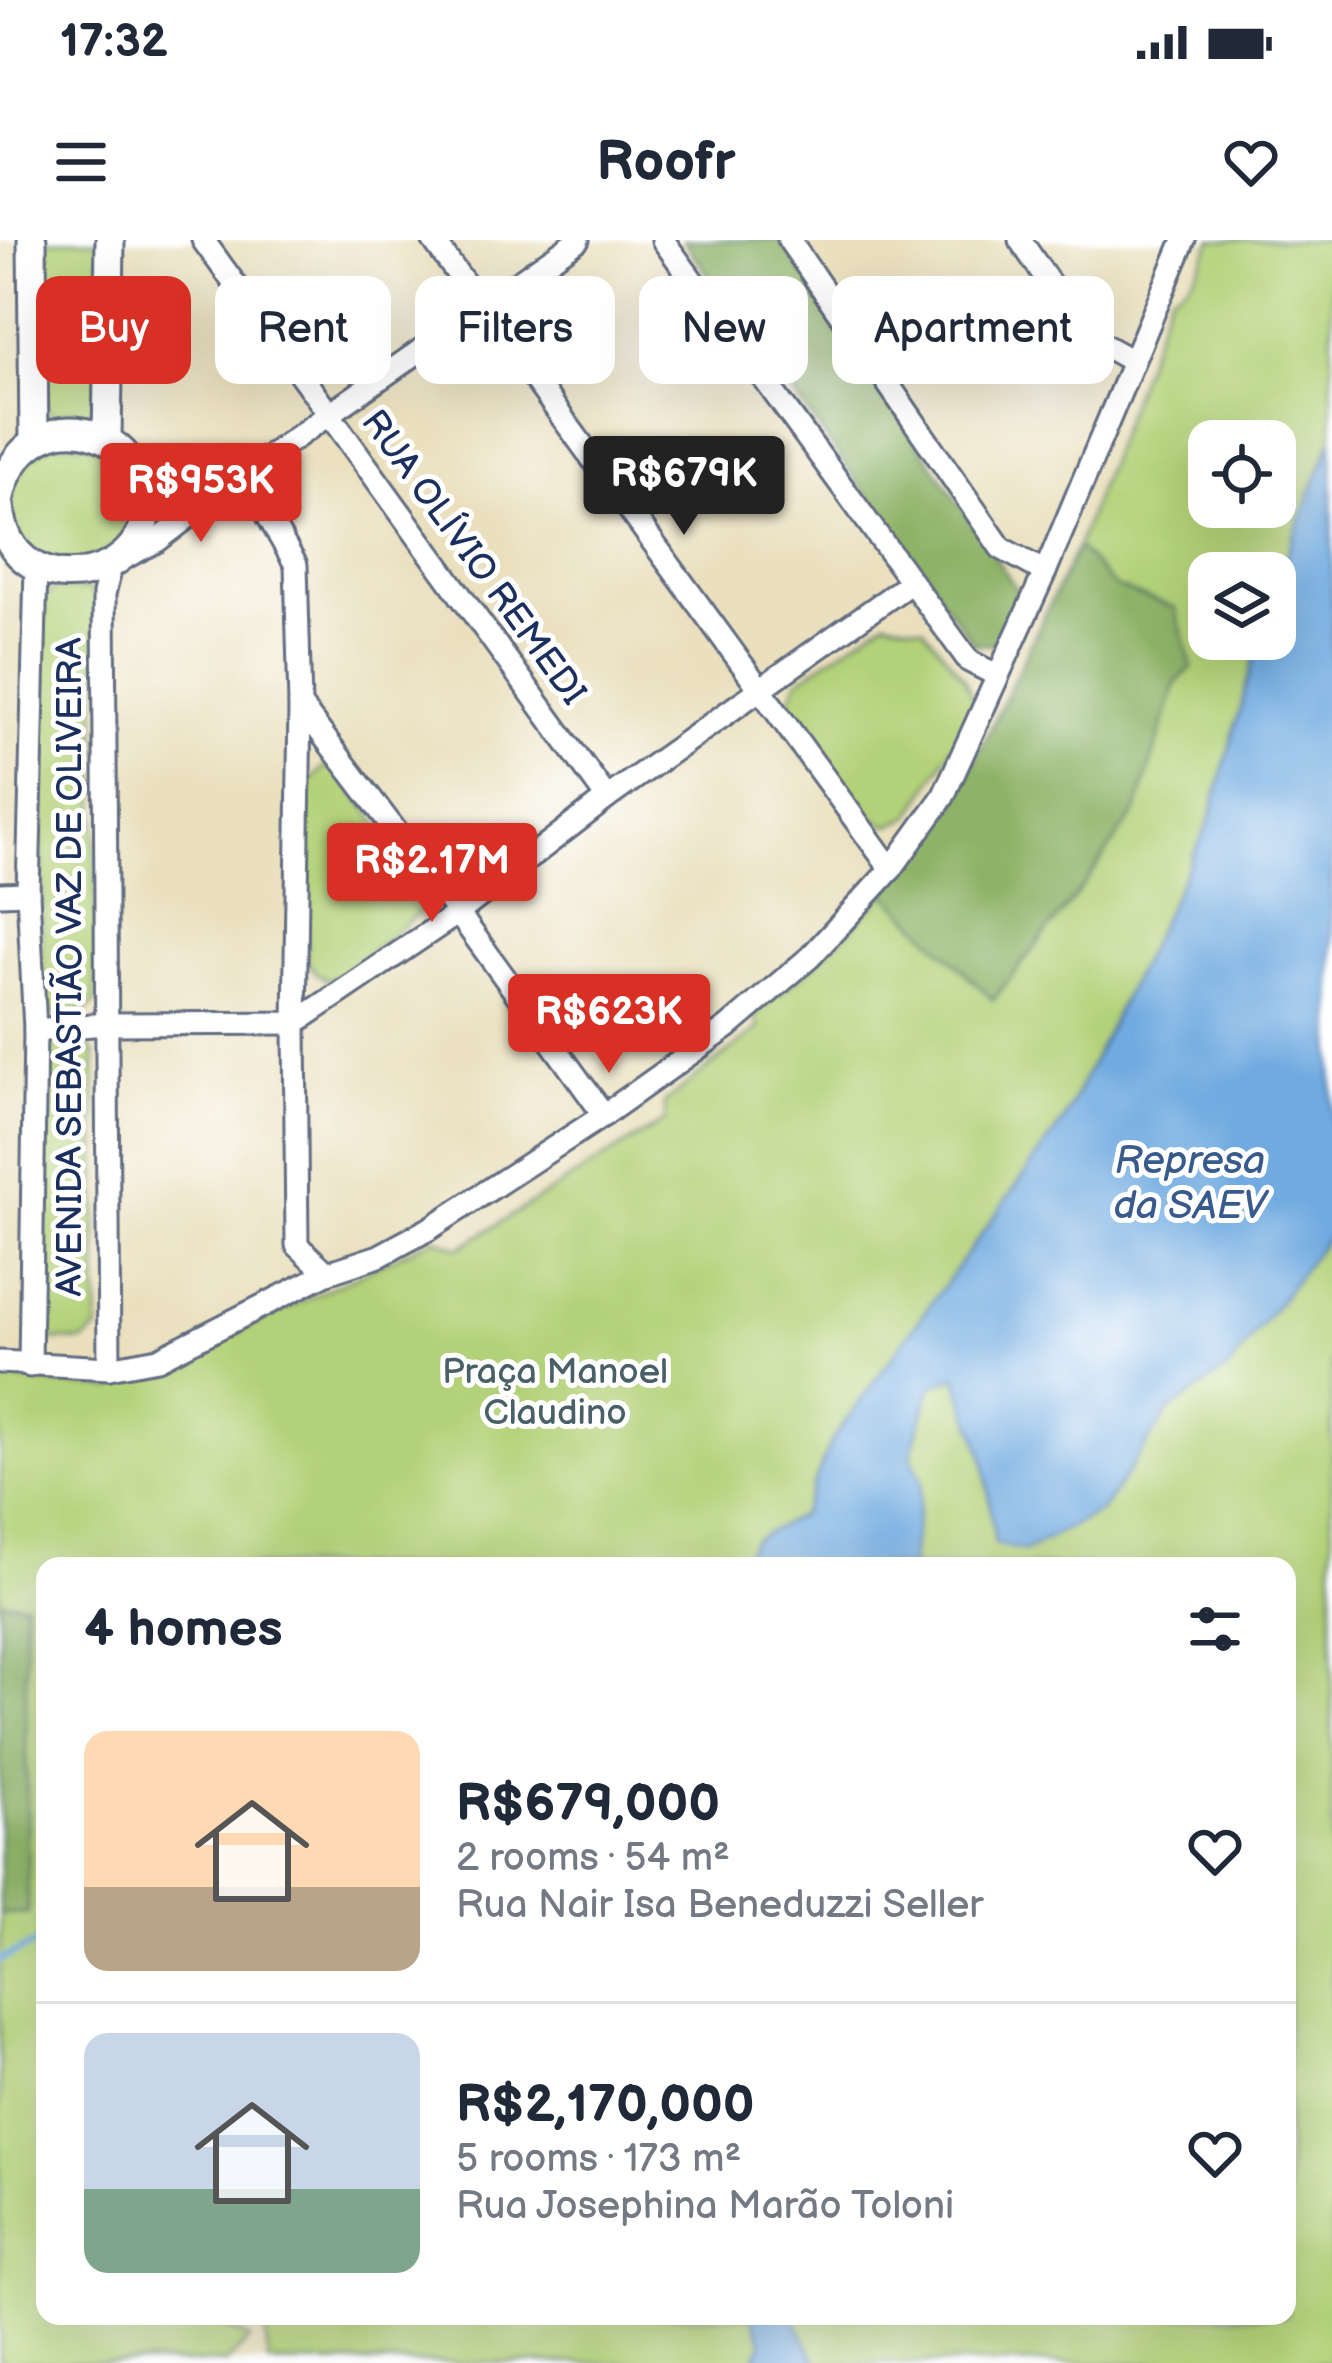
<!DOCTYPE html>
<html lang="en">
<head>
<meta charset="utf-8">
<style>
	body { margin:0; font-family:"Balsamiq Sans",sans-serif; background:#f6f6f7; color:#1f2937; height:100vh; display:flex; flex-direction:column; font-size:45px; white-space:nowrap }
	* { box-sizing:border-box; margin:0 }
	p { font-size:39px; color:#747a83 }
	.icon { flex:none; width:66px; height:66px; fill:none; stroke:currentColor; stroke-width:2; stroke-linecap:round; stroke-linejoin:round }
	.map { position:relative; flex:1; overflow:hidden }
	.panel { position:absolute; left:36px; top:1317px; width:1260px; height:768px; display:flex; flex-direction:column; background:#fff; border-radius:24px; box-shadow:0 12px 48px #0002 }
	.panel>* { flex:none }
	.banner { position:absolute; left:36px; top:36px; width:1260px; height:108px; display:flex; gap:24px }
	.fabs { position:absolute; left:1188px; top:180px; display:grid; gap:24px }
	.fabs a { display:grid; place-items:center; width:108px; height:108px; border-radius:24px; background:#fff; box-shadow:0 12px 48px #0002; font-size:60px }
	.price { position:absolute; translate:-50% -102px; padding:0 27px; border-radius:12px; background:#d93025; color:#fff; font-size:39px; line-height:78px; filter:drop-shadow(0 3px 6px #0008) }
	.price::after { content:''; position:absolute; left:50%; top:72px; width:36px; height:27px; margin-left:-18px; background:inherit; clip-path:polygon(0 0,100% 0,50% 100%) }
	.price.selected { background:#222; color:#fff }
	ul { padding:0; list-style:none }
	li { display:flex; align-items:center; gap:36px; height:300px; padding:0 48px }
	li+li { border-top:3px solid #e0e1e3 }
	li span { display:grid; place-items:center; flex:none; width:336px; height:240px; border-radius:24px; color:#555 }
	li>.icon { margin-inline-start:auto }
	span .icon { width:144px; height:144px; fill:#fffc; stroke-width:1 }
	li b { font-size:51px }
	h2 { display:flex; justify-content:space-between; align-items:center; height:144px; padding:0 48px; font-size:51px }
	.tag { padding:0 42px; border-radius:24px; background:#fff; box-shadow:0 12px 48px #0002; font-size:42px; line-height:108px }
	.tag.selected { background:#d93025; color:#fff }
	.status { display:flex; justify-content:space-between; align-items:center; height:84px; padding:0 60px; background:#fff; direction:ltr }
	.status svg { height:33px; fill:currentColor }
	header { display:flex; justify-content:space-between; align-items:center; height:156px; padding:0 48px; background:#fff; font-size:54px; font-weight:700 }
	.map>svg:first-child { display:block }
	.green { fill:#b3d178; stroke:#67806b; stroke-width:3; fill-rule:evenodd }
	.forest { fill:#8eb368; stroke:#547163; stroke-width:3 }
	.water { fill:#6faae0; stroke:#456c9f; stroke-width:3 }
	.lines { fill:none; stroke-linecap:round; stroke-linejoin:round }
	.stream { stroke:#6faae0; stroke-width:6 }
	.minor-casing { stroke:#636d80; stroke-width:27 }
	.tertiary-casing { stroke:#636d80; stroke-width:33 }
	.minor { stroke:#fff; stroke-width:21 }
	.tertiary { stroke:#fff; stroke-width:27 }
	.labels { text-anchor:middle; dominant-baseline:central; stroke-width:10; stroke-linejoin:round; paint-order:stroke }
	.street-label { font-size:36px; fill:#1b2f5e; stroke:#fff }
	.park-label { font-size:36px; fill:#496066; stroke:#fff }
	.water-label { font-size:39px; font-style:italic; fill:#385a8c; stroke:#fff }
</style>
</head>
<body>
<div class="status"><b>17:32</b><svg viewBox="0 0 49 12"><path d="M0 12V9h3v3zM5 12V6h3v6zM10 12V3h3v9zM15 12V0h3v12zM26 1h20v11H26zM47 4h2v5h-2z"/></svg></div>
<header><svg class="icon" aria-label="menu" viewBox="0 0 24 24"><path d="M4 6h16M4 12h16M4 18h16"/></svg>Roofr<svg class="icon" aria-label="heart" viewBox="0 0 24 24"><path d="M12 20l-8-8c-3-5 5-10 8-4 3-6 11-1 8 4z"/></svg></header>
<div class="map">
<svg width="1332" height="2123" viewBox="0 0 1332 2123">
	<rect width="100%" height="100%" fill="#fff"/>
	<filter id="ink" filterUnits="userSpaceOnUse"><feTurbulence type="fractalNoise" baseFrequency=".00833" numOctaves="2"/><feDisplacementMap in="SourceGraphic" scale="24" xChannelSelector="R" yChannelSelector="G"/><feConvolveMatrix kernelMatrix="1 2 1 2 8 2 1 2 1" color-interpolation-filters="sRGB"/></filter>
	<filter id="wash" filterUnits="userSpaceOnUse"><feTurbulence type="fractalNoise" baseFrequency=".004" numOctaves="4" result="noise"/><feDisplacementMap in="SourceGraphic" scale="48" xChannelSelector="R" yChannelSelector="G"/><feGaussianBlur stdDeviation="2.7" result="paint"/><feColorMatrix in="noise" values="0 0 0 0 0 0 0 0 0 0 0 0 0 0 0 0 0 1.4 0 .05"/><feComposite in="paint" operator="in"/></filter>
	<g filter="url(#wash)">
		<rect width="100%" height="100%" fill="#eae0be"/>
		<g class="green">
			<polygon points="45,0 100,0 97,167 90,174 70,171 51,176 44,163"/>
			<path d="M1212,0H1332V199L1275,344V333H1209V399H1259L1209,583L1064,880L832,1200L801,1275L753,1300L740,1326H45V2076H206L250,2099L226,2123H0V1674L28,1673L25,1363L0,1361V1138L113,1149L161,1129L435,998L459,1008L666,880L664,863L759,788L754,774L816,724L885,653L993,760L1086,642L1136,571L1176,442L1174,368L1115,347L1077,307L1170,54C1195,44 1201,22 1212,0ZM1209,201H1275V267H1209Z"/>
			<circle cx="71" cy="263" r="61"/>
			<polygon points="54,349 90,349 97,359 95,763 86,770 50,773 42,759 42,358"/>
			<polygon points="886,380 923,387 964,438 973,459 969,479 910,577 889,586 869,577 788,464 798,440"/>
			<polygon points="327,526 338,530 428,652 430,664 342,735 327,740 316,733 307,720 306,544"/>
			<polygon points="79,798 95,814 98,1089 84,1101 52,1100 41,1084 43,811 56,800"/>
			<polygon points="1332,991 1332,2123 268,2123 265,2076 1287,2076 1287,1326 910,1326 922,1242 911,1215 931,1147 957,1136 984,1218 995,1303 1102,1270 1169,1171 1229,1128"/>
		</g>
		<g class="forest">
			<polygon points="683,0 781,0 1020,354 1021,366 994,404 974,404"/>
			<polygon points="1077,307 1115,347 1175,368 1192,427 1176,443 1136,571 1086,642 993,760 885,653 953,567"/>
			<polygon points="0,1361 25,1363 28,1673 0,1674"/>
		</g>
		<g class="water">
			<polygon points="1332,199 1332,991 1229,1128 1169,1171 1102,1270 1025,1311 995,1304 984,1218 956,1136 931,1147 911,1215 922,1242 910,1326 740,1326 753,1300 801,1275 832,1200 1064,880 1209,583 1259,399 1275,399 1275,344"/>
			<polygon points="751,2076 793,2076 817,2123 753,2123 763,2103"/>
		</g>
		<g class="lines">
			<polyline class="stream" points="0,1720 45,1699"/>
		</g>
	</g>
	<g filter="url(#ink)">
		<g class="lines">
			<g class="minor-casing">
				<g id="minor">
					<polyline points="203,0 607,558"/>
					<polyline points="433,0 891,629"/>
					<polyline points="663,0 969,421 998,436"/>
					<polyline points="789,0 1001,308 1045,332"/>
					<polyline points="1020,0 1084,94 1132,121"/>
					<polyline points="134,225 186,235 244,234"/>
					<polyline points="244,234 296,325 300,465 295,783 297,1005 327,1033"/>
					<polyline points="126,317 157,301 244,234 578,0"/>
					<polyline points="300,465 458,673 604,875"/>
					<polyline points="0,654 28,653"/>
					<polyline points="35,790 104,784 295,783 458,673 607,558 910,343"/>
					<polyline points="0,1122 109,1128 158,1119 327,1033 379,1016 429,989 604,875 728,787 810,717 891,629 943,557 1045,332 1184,0"/>
					<polyline points="30,1126 35,790 28,653 36,327"/>
					<polyline points="109,1128 104,354 111,326"/>
				</g>
			</g>
			<g class="tertiary-casing">
				<g id="tertiary">
					<polyline points="32,0 34,201"/>
					<polyline points="107,200 110,0"/>
					<path d="M0,257C9,212 48,179 95,195C117,203 131,217 140,239C180,337 9,381 0,266"/>
				</g>
			</g>
			<use href="#minor" class="minor"/>
			<use href="#tertiary" class="tertiary"/>
		</g>
	</g>
	<g class="labels">
		<g class="street-label">
			<text transform="translate(473 318) rotate(54)">RUA OLÍVIO REMEDI</text>
			<text transform="translate(70 727) rotate(-90)">AVENIDA SEBASTIÃO VAZ DE OLIVEIRA</text>
		</g>
		<g class="park-label">
			<text x="555" y="1132">Praça Manoel<tspan x="555" dy="41">Claudino</tspan></text>
		</g>
		<g class="water-label">
			<text x="1190" y="921">Represa<tspan x="1190" dy="45">da SAEV</tspan></text>
		</g>
	</g>
</svg>
<div class="fabs">
<a><svg class="icon" aria-label="locate" viewBox="0 0 24 24"><circle cx="12" cy="12" r="6"/><path d="M12 2v4M12 18v4M2 12h4M18 12h4"/></svg></a>
<a><svg class="icon" aria-label="layers" viewBox="0 0 24 24"><path d="M12 4l9 5-9 5-9-5zM3 14l9 5 9-5"/></svg></a>
</div>
<b class="price selected" style="left:684px;top:298px">R$679K</b>
<b class="price" style="left:201px;top:305px">R$953K</b>
<b class="price" style="left:432px;top:685px">R$2.17M</b>
<b class="price" style="left:609px;top:836px">R$623K</b>
<div class="banner">
<a class="tag selected">Buy</a>
<a class="tag">Rent</a>
<a class="tag">Filters</a>
<a class="tag">New</a>
<a class="tag">Apartment</a>
</div>
<section class="panel">
<h2>4 homes<svg class="icon" aria-label="filters" viewBox="0 0 24 24"><path d="M4 7h16M4 17h16"/><circle cx="9" cy="7" r="2"/><circle cx="15" cy="17" r="2"/></svg></h2>
<ul>
<li><span style="background:linear-gradient(#ffd9b3 65%,#b9a48a 0)"><svg class="icon" aria-label="home" viewBox="0 0 24 24"><path d="M3 11l9-7 9 7M6 9v11h12V9"/></svg></span><div><b>R$679,000</b><p>2 rooms · 54 m²</p><p>Rua Nair Isa Beneduzzi Seller</p></div><svg class="icon" aria-label="heart" viewBox="0 0 24 24"><path d="M12 20l-8-8c-3-5 5-10 8-4 3-6 11-1 8 4z"/></svg></li>
<li><span style="background:linear-gradient(#c9d6e8 65%,#7fa58c 0)"><svg class="icon" aria-label="home" viewBox="0 0 24 24"><path d="M3 11l9-7 9 7M6 9v11h12V9"/></svg></span><div><b>R$2,170,000</b><p>5 rooms · 173 m²</p><p>Rua Josephina Marão Toloni</p></div><svg class="icon" aria-label="heart" viewBox="0 0 24 24"><path d="M12 20l-8-8c-3-5 5-10 8-4 3-6 11-1 8 4z"/></svg></li>
</ul>
</section>
</div>
</body>
</html>
